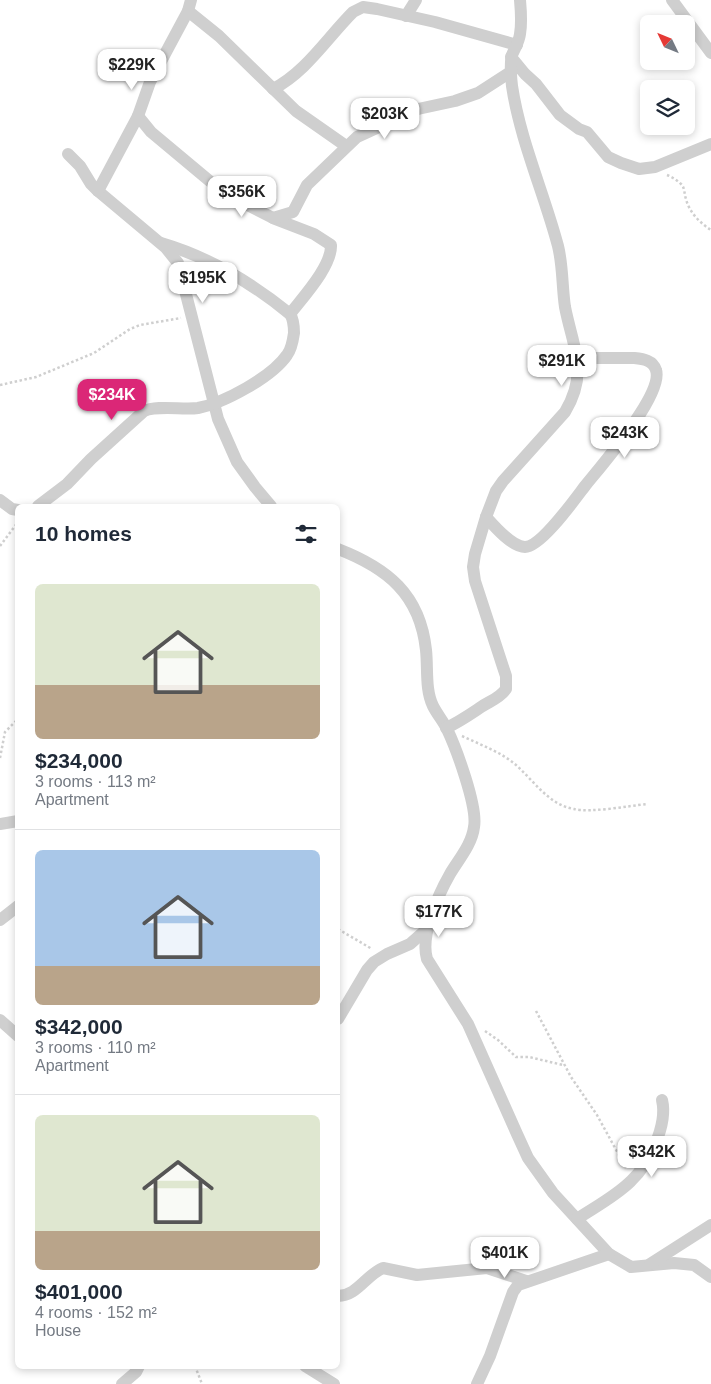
<!DOCTYPE html>
<html lang="en">
<head>
<meta charset="utf-8">
<style>
	body { margin:0; font-family:Arial,sans-serif; background:#f6f6f7; color:#1f2937; height:100vh; display:flex; flex-direction:column; font-size:19px; white-space:nowrap }
	* { box-sizing:border-box; margin:0 }
	p { font-size:16px; color:#747a83 }
	.icon { flex:none; width:28px; height:28px; fill:none; stroke:currentColor; stroke-width:2; stroke-linecap:round; stroke-linejoin:round }
	.map { position:relative; flex:1; overflow:hidden }
	.details { position:absolute; left:15px; top:504px; width:325px; height:865px; display:flex; flex-direction:column; background:#fff; border-radius:8px; box-shadow:0 2px 8px #0003 }
	.details>* { flex:none }
	.needle { width:32px; rotate:313deg }
	.fabs { position:absolute; left:640px; top:15px; display:grid; gap:10px }
	.fabs a { display:grid; place-items:center; width:55px; height:55px; border-radius:8px; background:#fff; box-shadow:0 2px 8px #0003; font-size:25px }
	.price { position:absolute; translate:-50% -42px; padding:0 11px; border-radius:10px; background:#fff; color:#222; font-size:16px; line-height:32px; filter:drop-shadow(0 1px 2px #0008) }
	.price::after { content:''; position:absolute; left:50%; top:30px; width:15px; height:11px; margin-left:-8px; background:inherit; clip-path:polygon(0 0,100% 0,50% 100%) }
	.price.on { background:#db2777; color:#fff }
	ul { padding:0; list-style:none }
	li { display:grid; align-content:center; gap:10px; height:265px; padding:0 20px }
	li+li { border-top:1px solid #e0e1e3 }
	li span { display:grid; place-items:center; height:155px; border-radius:8px; color:#555 }
	li>.icon { margin-inline-start:auto }
	span .icon { width:90px; height:90px; fill:#fffc; stroke-width:1 }
	li b { font-size:21px }
	h2 { display:flex; justify-content:space-between; align-items:center; height:60px; padding:0 20px; font-size:21px }
	.map>svg:first-child { display:block }
	.lines { fill:none; stroke-linecap:round; stroke-linejoin:round }
	.path { stroke:#cfcfcf; stroke-width:2.5; stroke-dasharray:2.5 2.5; stroke-linecap:butt }
	.street { stroke:#cfcfcf; stroke-width:12 }
</style>
</head>
<body>
<div class="map">
<svg width="711" height="1384" viewBox="0 0 711 1384">
	<rect width="100%" height="100%" fill="#fff"/>
	<g class="lines">
		<g class="path">
			<path d="M667,175C672,177 677,180 681,184C685,188 684,193 686,199C689,212 700,223 711,230"/>
			<polyline points="0,385 36,377 94,353 130,329 140,325 181,318"/>
			<polyline points="0,546 18,522"/>
			<path d="M462,736C481,745 501,752 516,765C534,781 549,805 574,809C591,813 628,806 647,804"/>
			<polyline points="0,758 5,732 18,719"/>
			<polyline points="338,929 372,949"/>
			<polyline points="536,1011 571,1077 597,1115 626,1168"/>
			<polyline points="485,1031 498,1040 516,1057 529,1057 563,1065"/>
			<polyline points="195,1366 202,1384"/>
		</g>
		<g class="street">
			<polyline points="672,0 711,53"/>
			<polyline points="188,11 219,36 296,111 346,146"/>
			<polyline points="406,16 416,0"/>
			<polyline points="511,57 525,74 536,84 560,115 579,129 587,132 608,157 621,163 639,169 655,167 711,144"/>
			<path d="M273,89C306,72 327,38 353,12L363,7L377,9L435,22L517,45"/>
			<path d="M138,116L151,132L224,193L275,219L314,234L331,245C332,266 303,297 290,314"/>
			<polyline points="68,154 80,166 91,184 98,191 166,248 178,263 218,419 237,462 255,487 271,506"/>
			<polyline points="98,191 138,116 150,82 188,11 191,0"/>
			<polyline points="273,218 293,212 307,185 357,137 418,109 455,101 478,93 512,71"/>
			<polyline points="0,500 12,509 18,510"/>
			<path d="M38,506L67,484L91,459L144,411C157,405 183,410 198,408C224,403 272,377 287,355C291,350 293,340 294,333C294,327 294,320 290,314C252,283 209,257 161,243"/>
			<path d="M486,517C494,526 512,547 525,547C541,547 575,499 585,486C601,466 664,394 656,370C653,360 643,359 634,358H577"/>
			<path d="M338,549C387,568 420,594 426,650C428,668 425,690 433,706C437,714 443,721 447,729C456,748 478,807 474,827C472,844 459,859 450,874C438,895 420,936 427,959L468,1024L517,1134L528,1158L553,1193L609,1254L631,1267L674,1263L694,1265L711,1277"/>
			<path d="M446,728C459,722 469,715 481,707C490,701 500,698 506,689V676L503,667L475,581L473,567L475,554L486,517L496,491L503,481L565,412C589,372 573,348 565,307C562,287 563,266 558,246C544,193 520,140 512,86C511,77 510,63 512,55C515,48 519,42 520,34C522,23 521,11 520,0"/>
			<polyline points="0,824 18,821"/>
			<polyline points="0,920 18,906"/>
			<polyline points="338,1019 367,970 374,962 387,954 410,944 427,929"/>
			<polyline points="0,1020 18,1036"/>
			<path d="M577,1219C595,1207 616,1196 631,1181C649,1164 668,1125 662,1100"/>
			<polyline points="650,1264 711,1225"/>
			<path d="M338,1296C357,1296 366,1275 383,1268L417,1275L487,1268L526,1281"/>
			<polyline points="305,1366 334,1384"/>
			<polyline points="122,1384 136,1372 139,1366"/>
			<polyline points="477,1384 490,1356 513,1292 518,1285 609,1254"/>
		</g>
	</g>
</svg>
<div class="fabs">
<a><svg class="needle" viewBox="-14 -14 28 28"><path d="M0-13l5 13h-10z" fill="#e53935"/><path d="M0 13l5-13h-10z" fill="#747a83"/></svg></a>
<a><svg class="icon" aria-label="layers" viewBox="0 0 24 24"><path d="M12 4l9 5-9 5-9-5zM3 14l9 5 9-5"/></svg></a>
</div>
<b class="price" style="left:132px;top:91px">$229K</b>
<b class="price" style="left:385px;top:140px">$203K</b>
<b class="price" style="left:242px;top:218px">$356K</b>
<b class="price" style="left:203px;top:304px">$195K</b>
<b class="price" style="left:562px;top:387px">$291K</b>
<b class="price on" style="left:112px;top:421px">$234K</b>
<b class="price" style="left:625px;top:459px">$243K</b>
<b class="price" style="left:439px;top:938px">$177K</b>
<b class="price" style="left:652px;top:1178px">$342K</b>
<b class="price" style="left:505px;top:1279px">$401K</b>
<section class="details">
<h2>10 homes<svg class="icon" aria-label="filters" viewBox="0 0 24 24"><path d="M4 7h16M4 17h16"/><circle cx="9" cy="7" r="2"/><circle cx="15" cy="17" r="2"/></svg></h2>
<ul>
<li><span style="background:linear-gradient(#dfe7d0 65%,#b9a48a 0)"><svg class="icon" aria-label="home" viewBox="0 0 24 24"><path d="M3 11l9-7 9 7M6 9v11h12V9"/></svg></span><div><b>$234,000</b><p>3 rooms · 113 m²</p><p>Apartment</p></div></li>
<li><span style="background:linear-gradient(#a9c7e8 75%,#b9a48a 0)"><svg class="icon" aria-label="home" viewBox="0 0 24 24"><path d="M3 11l9-7 9 7M6 9v11h12V9"/></svg></span><div><b>$342,000</b><p>3 rooms · 110 m²</p><p>Apartment</p></div></li>
<li><span style="background:linear-gradient(#dfe7d0 75%,#b9a48a 0)"><svg class="icon" aria-label="home" viewBox="0 0 24 24"><path d="M3 11l9-7 9 7M6 9v11h12V9"/></svg></span><div><b>$401,000</b><p>4 rooms · 152 m²</p><p>House</p></div></li>
</ul>
</section>
</div>
</body>
</html>
